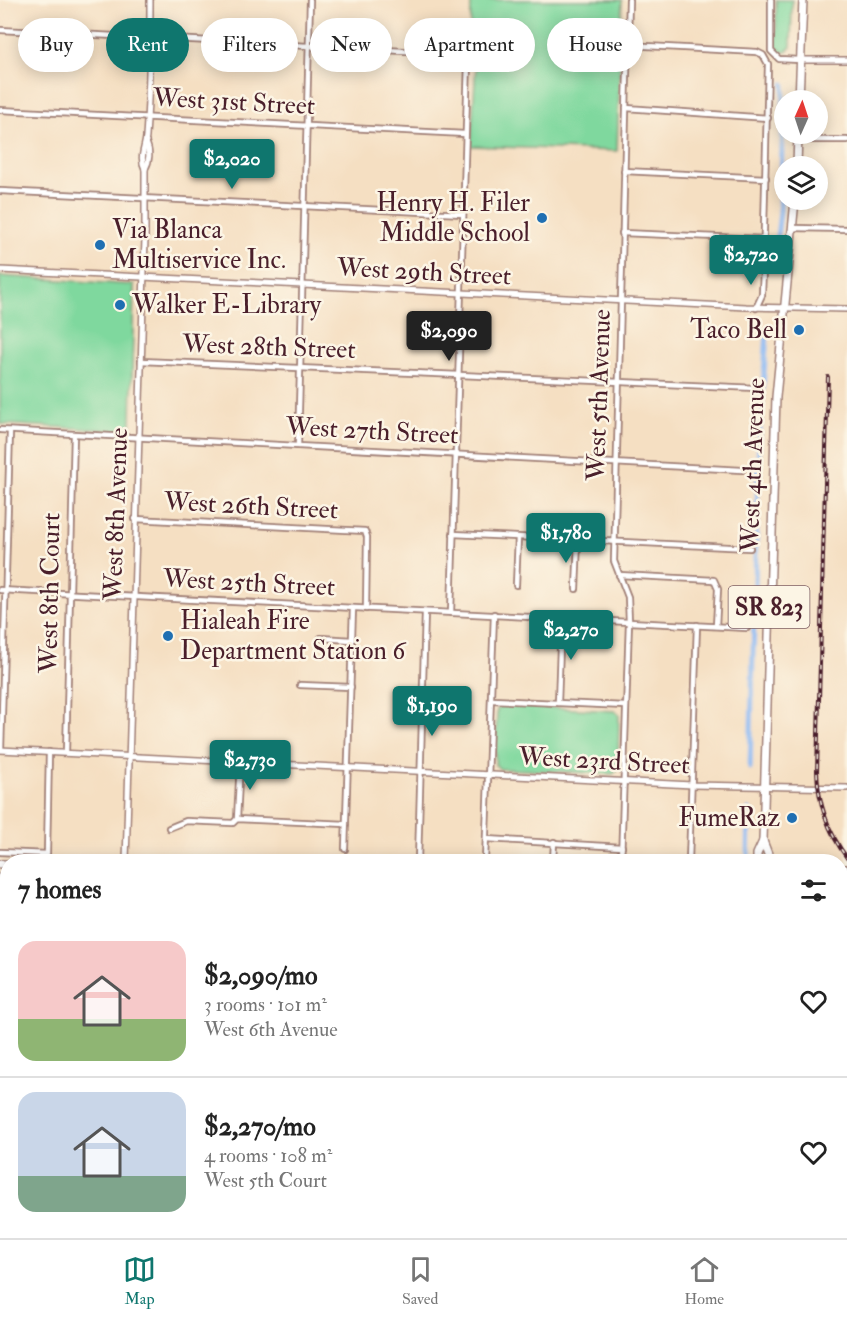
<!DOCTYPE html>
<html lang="en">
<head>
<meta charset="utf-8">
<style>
	body { margin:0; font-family:"IM FELL Double Pica",serif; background:#f6f6f6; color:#222; height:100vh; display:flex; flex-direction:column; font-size:22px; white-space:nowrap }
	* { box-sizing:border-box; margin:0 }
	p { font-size:20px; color:#767676 }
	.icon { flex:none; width:33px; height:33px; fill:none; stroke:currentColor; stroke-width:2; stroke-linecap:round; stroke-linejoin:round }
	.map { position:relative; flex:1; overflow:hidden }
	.side { position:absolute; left:0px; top:854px; width:848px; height:386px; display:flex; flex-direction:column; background:#fff; border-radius:24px 24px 0 0; box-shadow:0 3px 15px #0003 }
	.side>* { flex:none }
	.banner { position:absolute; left:18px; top:18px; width:812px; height:54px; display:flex; gap:12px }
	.needle { width:39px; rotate:3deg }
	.fabs { position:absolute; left:774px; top:90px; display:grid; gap:12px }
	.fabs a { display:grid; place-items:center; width:54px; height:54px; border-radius:50%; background:#fff; box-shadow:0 3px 15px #0003; font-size:30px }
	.price { position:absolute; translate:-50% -51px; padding:0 14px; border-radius:6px; background:#0f766e; color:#fff; font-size:20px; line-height:39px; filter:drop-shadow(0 2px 3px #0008) }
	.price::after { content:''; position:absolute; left:50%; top:36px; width:18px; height:14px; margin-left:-9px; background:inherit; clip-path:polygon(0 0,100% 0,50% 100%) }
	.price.on { background:#222; color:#fff }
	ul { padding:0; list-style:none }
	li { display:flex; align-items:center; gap:18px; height:150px; padding:0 18px }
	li+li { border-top:2px solid #e0e0e0 }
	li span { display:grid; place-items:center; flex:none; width:168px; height:120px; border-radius:18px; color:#555 }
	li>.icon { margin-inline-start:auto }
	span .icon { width:72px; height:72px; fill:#fffc; stroke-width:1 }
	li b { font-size:26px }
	h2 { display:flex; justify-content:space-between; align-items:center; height:72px; padding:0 18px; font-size:26px }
	.chip { padding:0 21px; border-radius:27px; background:#fff; box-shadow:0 3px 15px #0003; font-size:21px; line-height:54px }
	.chip.on { background:#0f766e; color:#fff }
	.dock { display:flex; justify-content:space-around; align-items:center; height:84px; border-top:2px solid #e0e0e0; background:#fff; font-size:16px; color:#767676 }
	.dock a { display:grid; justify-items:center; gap:3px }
	.dock .on { color:#0f766e }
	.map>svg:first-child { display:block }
	.green { fill:#7fd89e; stroke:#647c64; stroke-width:1.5 }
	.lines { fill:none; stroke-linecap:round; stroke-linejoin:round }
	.canal { stroke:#89b8f4; stroke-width:5 }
	.minor-casing { stroke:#a07f76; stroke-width:8 }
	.tertiary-casing { stroke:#a07f76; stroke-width:8 }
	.primary-casing { stroke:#a07f76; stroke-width:10 }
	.minor { stroke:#fff; stroke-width:4.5 }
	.tertiary { stroke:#fff; stroke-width:5 }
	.primary { stroke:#fff; stroke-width:7 }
	.rail-casing { stroke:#4a1f2b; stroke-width:4 }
	.rail { stroke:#fcf5e5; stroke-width:1.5; stroke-dasharray:4.5; stroke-linecap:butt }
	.poi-dot { fill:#1f6fb2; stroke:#fcf5e5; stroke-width:2 }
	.labels { text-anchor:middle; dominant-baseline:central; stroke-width:5; stroke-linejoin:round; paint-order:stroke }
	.shield { fill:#fcf5e5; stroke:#7f5f63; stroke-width:1.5 }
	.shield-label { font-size:24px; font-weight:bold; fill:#4a1f2b }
	.street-label { font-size:26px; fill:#4a1f2b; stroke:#fcf5e5 }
	.poi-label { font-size:26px; fill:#4a1f2b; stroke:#fcf5e5; text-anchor:end }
</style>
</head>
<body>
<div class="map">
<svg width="847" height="1238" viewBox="0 0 847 1238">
	<rect width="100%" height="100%" fill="#fcf5e5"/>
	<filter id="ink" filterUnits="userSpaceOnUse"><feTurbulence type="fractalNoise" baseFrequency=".0167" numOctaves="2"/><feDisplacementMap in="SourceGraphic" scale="12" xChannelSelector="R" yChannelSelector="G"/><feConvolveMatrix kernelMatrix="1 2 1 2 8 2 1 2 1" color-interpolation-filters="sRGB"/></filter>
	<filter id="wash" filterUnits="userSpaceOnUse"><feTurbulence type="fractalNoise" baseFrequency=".008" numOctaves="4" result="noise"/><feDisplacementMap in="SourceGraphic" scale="24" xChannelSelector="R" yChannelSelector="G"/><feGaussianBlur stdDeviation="1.35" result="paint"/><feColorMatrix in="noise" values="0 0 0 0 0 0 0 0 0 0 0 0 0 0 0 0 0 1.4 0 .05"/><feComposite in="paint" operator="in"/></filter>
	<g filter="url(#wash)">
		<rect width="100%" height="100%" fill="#f5dfc2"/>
		<g class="green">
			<polygon points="471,0 622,0 617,151 471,146 477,47 470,46"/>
			<polygon points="776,0 792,0 791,47 785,52 779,52 776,48"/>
			<polygon points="0,276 134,285 131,424 125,431 0,424"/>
			<polygon points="502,705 615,711 619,715 618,770 613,774 500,769 495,765 497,709"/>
		</g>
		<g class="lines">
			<g class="canal">
				<polyline points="775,254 780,212 784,84"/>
				<polyline points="750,768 759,437 767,334"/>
				<polyline points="748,861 749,810"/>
				<polyline points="749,1238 749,1232"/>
			</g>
		</g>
	</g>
	<g filter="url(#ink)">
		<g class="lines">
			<g class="minor-casing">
				<g id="minor">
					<polyline points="771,0 771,51 779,59 800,60"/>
					<polyline points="0,30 461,54 466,57 468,62 451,613"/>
					<polyline points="628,45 757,52 763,55 768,64 763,269 762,295 756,308"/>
					<polyline points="626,108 768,118"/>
					<polyline points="0,110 465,134"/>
					<polyline points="797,140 847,140"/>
					<polyline points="624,171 766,178"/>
					<polyline points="0,191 463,214"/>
					<polyline points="793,228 847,229"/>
					<polyline points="622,233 764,239"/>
					<polyline points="141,361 756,388"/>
					<polyline points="0,430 742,470"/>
					<polyline points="298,446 310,0"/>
					<polyline points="135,519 365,531 367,537 366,609"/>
					<polyline points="453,534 750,548"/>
					<polyline points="619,575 714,580 718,589 716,626"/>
					<polyline points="516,585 518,537"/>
					<polyline points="576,589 578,540"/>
					<polyline points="0,590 747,628"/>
					<polyline points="321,638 352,640"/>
					<polyline points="300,685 351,687"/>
					<polyline points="492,700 626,706"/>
					<polyline points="558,703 561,618"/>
					<polyline points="1,750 10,431"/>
					<polyline points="66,753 74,434"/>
					<polyline points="237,819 240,762"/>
					<polyline points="169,828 186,821 233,823 237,819 346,824"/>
					<polyline points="486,839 622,847"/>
					<polyline points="345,849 353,608"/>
					<polyline points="0,852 47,854 49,752"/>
					<polyline points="418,861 425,612"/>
					<polyline points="485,861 494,614"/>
					<polyline points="553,861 554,842"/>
					<polyline points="621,861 629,622 628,597 614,561 629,0"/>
					<polyline points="689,861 697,625"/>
					<polyline points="840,868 847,868"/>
					<polyline points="0,991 8,991"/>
					<polyline points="840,1046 847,1046"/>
					<polyline points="0,1069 8,1070"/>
					<polyline points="840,1126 847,1126"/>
					<polyline points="0,1149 8,1150"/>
					<polyline points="840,1205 847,1205"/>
					<polyline points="2,1230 8,1230"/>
					<polyline points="27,1232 157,1238"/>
					<polyline points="736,1238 737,1232"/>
				</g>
			</g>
			<g class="tertiary-casing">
				<g id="tertiary">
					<polyline points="800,60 847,60"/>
					<path d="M145,169C150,160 150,151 146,142"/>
					<polyline points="0,270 746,307 847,309"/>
					<polyline points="0,750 692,785 847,788"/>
					<path d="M126,861L145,238V169C139,157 145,149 146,137C149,92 150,46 150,0"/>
					<polyline points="115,1238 116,1232"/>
				</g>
			</g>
			<g class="primary-casing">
				<g id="primary">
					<polyline points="799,100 803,0"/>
					<polyline points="797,166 798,134"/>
					<polyline points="763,841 768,854 768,861"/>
					<polyline points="757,861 757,854 763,841 776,397 795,200"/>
					<polyline points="0,864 8,864"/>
					<polyline points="0,878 8,878"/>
					<polyline points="840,958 847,958"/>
					<polyline points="840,968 847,968"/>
					<polyline points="764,1238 764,1232"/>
				</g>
			</g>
			<use href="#minor" class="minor"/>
			<use href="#tertiary" class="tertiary"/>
			<use href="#primary" class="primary"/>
			<g class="rail-casing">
				<g id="rail">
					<path d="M828,377L817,771C818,803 828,832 847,858"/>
					<polyline points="0,895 8,895"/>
					<polyline points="840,913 847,913"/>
					<polyline points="840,970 847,969"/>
					<polyline points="0,985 8,985"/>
				</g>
			</g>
			<use href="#rail" class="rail"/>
		</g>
	</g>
	<g class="poi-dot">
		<circle cx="542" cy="218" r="6"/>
		<circle cx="100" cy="245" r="6"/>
		<circle cx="120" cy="305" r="6"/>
		<circle cx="799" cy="330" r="6"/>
		<circle cx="168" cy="636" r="6"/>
		<circle cx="792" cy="818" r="6"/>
	</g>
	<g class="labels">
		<rect class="shield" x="728.5" y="586" width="81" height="42" rx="4.5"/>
		<g class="shield-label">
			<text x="769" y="607">SR 823</text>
		</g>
		<g class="street-label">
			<text transform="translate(234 102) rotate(3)">West 31st Street</text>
			<text transform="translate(424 272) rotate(3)">West 29th Street</text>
			<text transform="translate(269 347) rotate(2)">West 28th Street</text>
			<text transform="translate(599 395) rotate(-88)">West 5th Avenue</text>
			<text transform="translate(372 431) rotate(3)">West 27th Street</text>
			<text transform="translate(753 465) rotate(-88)">West 4th Avenue</text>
			<text transform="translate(251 506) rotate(3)">West 26th Street</text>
			<text transform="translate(116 514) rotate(-88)">West 8th Avenue</text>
			<text transform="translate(249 583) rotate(3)">West 25th Street</text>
			<text transform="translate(50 593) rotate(-89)">West 8th Court</text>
			<text transform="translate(604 761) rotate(3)">West 23rd Street</text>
		</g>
		<g class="poi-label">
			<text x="530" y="203">Henry H. Filer<tspan x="530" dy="30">Middle School</tspan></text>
			<text x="112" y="230" text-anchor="start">Via Blanca<tspan x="112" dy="30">Multiservice Inc.</tspan></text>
			<text x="132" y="305" text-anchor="start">Walker E-Library</text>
			<text x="787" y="330">Taco Bell</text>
			<text x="180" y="621" text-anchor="start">Hialeah Fire<tspan x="180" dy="30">Department Station 6</tspan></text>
			<text x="780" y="818">FumeRaz</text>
		</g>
	</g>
</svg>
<div class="fabs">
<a><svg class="needle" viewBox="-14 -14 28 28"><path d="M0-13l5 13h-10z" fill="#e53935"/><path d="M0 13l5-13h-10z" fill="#767676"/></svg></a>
<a><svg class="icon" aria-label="layers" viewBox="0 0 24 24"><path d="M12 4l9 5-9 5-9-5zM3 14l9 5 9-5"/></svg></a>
</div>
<b class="price" style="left:232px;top:190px">$2,020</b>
<b class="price" style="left:751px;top:286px">$2,720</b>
<b class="price on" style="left:449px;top:362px">$2,090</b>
<b class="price" style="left:566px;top:564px">$1,780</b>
<b class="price" style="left:571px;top:661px">$2,270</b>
<b class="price" style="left:432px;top:737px">$1,190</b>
<b class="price" style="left:250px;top:791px">$2,730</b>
<div class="banner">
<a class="chip">Buy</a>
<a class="chip on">Rent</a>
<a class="chip">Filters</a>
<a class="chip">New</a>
<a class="chip">Apartment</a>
<a class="chip">House</a>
</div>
<section class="side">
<h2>7 homes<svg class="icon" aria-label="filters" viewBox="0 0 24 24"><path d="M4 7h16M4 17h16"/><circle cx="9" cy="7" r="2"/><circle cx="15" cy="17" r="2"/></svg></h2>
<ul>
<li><span style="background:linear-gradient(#f6c9c9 65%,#8fb573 0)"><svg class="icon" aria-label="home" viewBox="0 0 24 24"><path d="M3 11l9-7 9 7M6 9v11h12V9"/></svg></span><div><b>$2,090/mo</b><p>3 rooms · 101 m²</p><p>West 6th Avenue</p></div><svg class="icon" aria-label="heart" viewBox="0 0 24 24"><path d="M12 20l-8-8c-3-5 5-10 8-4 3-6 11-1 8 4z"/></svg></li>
<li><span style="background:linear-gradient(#c9d6e8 70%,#7fa58c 0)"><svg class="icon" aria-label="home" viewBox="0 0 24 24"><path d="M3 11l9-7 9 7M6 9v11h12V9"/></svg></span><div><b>$2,270/mo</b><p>4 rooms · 108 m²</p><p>West 5th Court</p></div><svg class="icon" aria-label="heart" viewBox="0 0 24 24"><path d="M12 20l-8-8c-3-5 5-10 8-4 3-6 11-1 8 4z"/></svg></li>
</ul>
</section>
</div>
<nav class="dock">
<a class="on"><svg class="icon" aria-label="map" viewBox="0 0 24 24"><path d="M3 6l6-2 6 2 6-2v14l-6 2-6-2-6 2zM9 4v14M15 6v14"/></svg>Map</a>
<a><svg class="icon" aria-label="saved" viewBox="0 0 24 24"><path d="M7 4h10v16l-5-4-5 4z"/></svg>Saved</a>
<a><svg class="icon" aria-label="home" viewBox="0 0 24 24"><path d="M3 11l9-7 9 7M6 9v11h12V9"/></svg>Home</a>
</nav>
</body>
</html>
